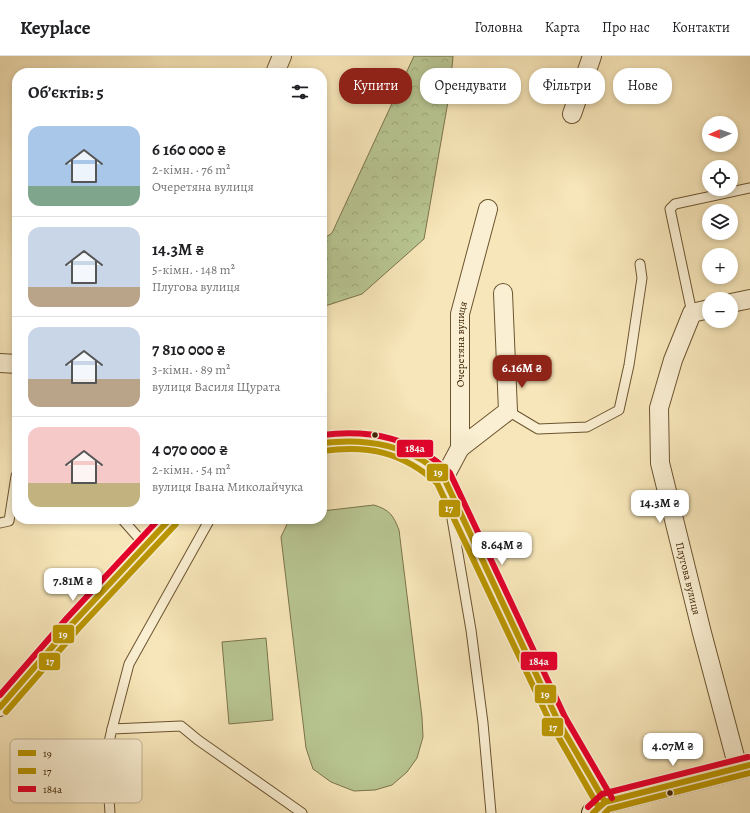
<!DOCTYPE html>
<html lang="uk">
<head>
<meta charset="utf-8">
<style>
	body { margin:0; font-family:Alegreya,serif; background:#f2f2f2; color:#202124; height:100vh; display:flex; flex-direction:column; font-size:15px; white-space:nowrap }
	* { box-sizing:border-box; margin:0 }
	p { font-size:13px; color:#757577 }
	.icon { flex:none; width:22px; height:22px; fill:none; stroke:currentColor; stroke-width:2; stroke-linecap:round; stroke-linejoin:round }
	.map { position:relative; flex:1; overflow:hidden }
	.sheet { position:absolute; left:12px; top:12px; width:315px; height:456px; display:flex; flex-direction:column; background:#fff; border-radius:16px; box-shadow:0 2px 6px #0003 }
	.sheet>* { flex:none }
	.top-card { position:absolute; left:339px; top:12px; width:351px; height:36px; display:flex; gap:8px }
	.needle { width:26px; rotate:268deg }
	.buttons { position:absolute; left:702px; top:60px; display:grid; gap:8px }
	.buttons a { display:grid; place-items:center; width:36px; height:36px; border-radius:50%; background:#fff; box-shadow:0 2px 6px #0003; font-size:20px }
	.price { position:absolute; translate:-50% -34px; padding:0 9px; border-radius:8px; background:#fff; color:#222; font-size:13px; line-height:26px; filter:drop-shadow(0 1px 2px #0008) }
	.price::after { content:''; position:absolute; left:50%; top:24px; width:12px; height:9px; margin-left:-6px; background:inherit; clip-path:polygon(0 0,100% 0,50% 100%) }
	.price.selected { background:#8f2418; color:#fff }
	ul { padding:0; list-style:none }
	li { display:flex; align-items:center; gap:12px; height:100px; padding:0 16px }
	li+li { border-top:1px solid #e0e0e0 }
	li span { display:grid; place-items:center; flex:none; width:112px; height:80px; border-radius:12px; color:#555 }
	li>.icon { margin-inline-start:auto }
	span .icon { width:48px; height:48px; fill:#fffc; stroke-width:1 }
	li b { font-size:17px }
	h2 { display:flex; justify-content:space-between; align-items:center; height:48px; padding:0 16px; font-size:17px }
	.tag { padding:0 14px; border-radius:16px; background:#fff; box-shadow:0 2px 6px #0003; font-size:14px; line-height:36px }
	.tag.selected { background:#8f2418; color:#fff }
	header { display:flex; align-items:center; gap:24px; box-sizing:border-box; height:56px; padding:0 20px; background:#fff; border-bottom:1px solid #e0e0e0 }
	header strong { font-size:19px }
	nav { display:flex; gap:22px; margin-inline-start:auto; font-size:14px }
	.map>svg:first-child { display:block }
	.forest { fill:url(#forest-crowns); stroke:#7b744a }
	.green { fill:#b8c692; stroke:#7b744a }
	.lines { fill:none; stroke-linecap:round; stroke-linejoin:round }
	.lane-casing { stroke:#6c5430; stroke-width:11 }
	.street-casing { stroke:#6c5430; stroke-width:20 }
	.secondary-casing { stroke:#3e2303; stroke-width:24 }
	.lane { stroke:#faefd2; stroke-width:9 }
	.street { stroke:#faefd2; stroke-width:18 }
	.secondary { stroke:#faefd2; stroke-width:22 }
	.bus-1-casing { stroke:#faefd2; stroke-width:9 }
	.bus-2-casing { stroke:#faefd2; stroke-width:9 }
	.bus-3-casing { stroke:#faefd2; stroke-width:9 }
	.bus-1 { stroke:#ba9601; stroke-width:6 }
	.bus-2 { stroke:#ba9601; stroke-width:6 }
	.bus-3 { stroke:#e4002b; stroke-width:6 }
	.bus-dot { fill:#3e2303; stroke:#faefd2; stroke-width:1.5 }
	.labels { text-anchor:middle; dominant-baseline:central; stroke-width:4; stroke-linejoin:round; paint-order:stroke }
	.street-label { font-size:11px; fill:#3e2303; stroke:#faefd2 }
	.key { fill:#faefd2; stroke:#c2b294; stroke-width:1 }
	.key-label { font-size:11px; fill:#3e2303 }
	.line-badge { stroke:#faefd2; stroke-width:1.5 }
	.badge-label { font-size:11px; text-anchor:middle; font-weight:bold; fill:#fff }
</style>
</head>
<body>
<header>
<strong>Keyplace</strong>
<nav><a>Головна</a><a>Карта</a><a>Про нас</a><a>Контакти</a></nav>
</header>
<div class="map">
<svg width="750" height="757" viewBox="0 0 750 757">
	<defs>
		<pattern id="forest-crowns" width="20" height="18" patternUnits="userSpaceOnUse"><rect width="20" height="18" fill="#b8c692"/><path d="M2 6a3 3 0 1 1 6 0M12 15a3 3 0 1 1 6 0" fill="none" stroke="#9faa7c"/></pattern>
	</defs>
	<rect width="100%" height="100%" fill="#f7e6b9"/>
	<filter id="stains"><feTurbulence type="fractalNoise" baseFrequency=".005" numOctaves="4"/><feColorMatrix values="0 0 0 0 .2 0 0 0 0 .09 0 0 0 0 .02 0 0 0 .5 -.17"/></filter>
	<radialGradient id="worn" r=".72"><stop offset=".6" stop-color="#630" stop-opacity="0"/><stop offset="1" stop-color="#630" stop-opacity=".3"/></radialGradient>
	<polygon class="forest" points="414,0 453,0 450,34 424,183 362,238 322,251 322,184 332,177"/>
	<g class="green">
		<path d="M374,449C390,454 393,459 399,474L422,661L423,681L417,702L407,716L392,729L375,734L354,735L331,726L313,713L306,692L281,481L289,464L291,463H322V455Z"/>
		<polygon points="266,582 273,664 229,668 222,586"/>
	</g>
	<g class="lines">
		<g class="lane-casing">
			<g id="lane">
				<polyline points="692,257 670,153 675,148 750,132"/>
				<polyline points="508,355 538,373 587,371 619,354 629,309 642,222 640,208"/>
				<polyline points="450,451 471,574 483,667 491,757"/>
				<polyline points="122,463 145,489"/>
				<polyline points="0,467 9,465 16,420"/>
				<polyline points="112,673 129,608 210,463"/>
				<polyline points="110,757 106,699 112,673 181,670 198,684 302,757"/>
			</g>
		</g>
		<g class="street-casing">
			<g id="street">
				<polyline points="275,17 282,0"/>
				<polyline points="572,58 592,0"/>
				<polyline points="731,247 750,243"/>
				<path id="s1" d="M709,253L692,257L673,304L659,352L660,407L702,577L738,712"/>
				<polyline points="0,307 17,308"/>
				<path d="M322,387C354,382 394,386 422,404C430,409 437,416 444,422L558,665L605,746"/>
				<polyline points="460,392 508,355 503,237"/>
				<path id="s2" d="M444,422L460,392V258L488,153"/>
				<polyline points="0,651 73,567 170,463"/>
			</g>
		</g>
		<g class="secondary-casing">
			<polyline id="secondary" points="593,757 605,746 750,709"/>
		</g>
		<use href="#lane" class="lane"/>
		<use href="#street" class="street"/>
		<use href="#secondary" class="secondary"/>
		<g class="bus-1-casing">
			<g id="bus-1">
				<path d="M322,387C356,383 392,386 422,404C430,409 437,416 444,422L558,665L605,746"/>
				<polyline points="0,651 73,567 170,463"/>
				<polyline points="593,757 605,746 750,709"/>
			</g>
		</g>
		<g class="bus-2-casing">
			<g id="bus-2">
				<path d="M323,395C369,389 402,396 437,427L551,668L598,750"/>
				<polyline points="6,656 79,572 176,468"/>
				<polyline points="605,757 609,753 750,717"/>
			</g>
		</g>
		<g class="bus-3-casing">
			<g id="bus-3">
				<path d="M322,379C371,373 414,382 450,417L565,661L612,742"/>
				<polyline points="0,639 67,562 159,463"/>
				<polyline points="588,751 602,738 748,701"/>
			</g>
		</g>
		<use href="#bus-1" class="bus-1"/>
		<use href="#bus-2" class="bus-2"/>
		<use href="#bus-3" class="bus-3"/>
	</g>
	<g class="bus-dot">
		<circle cx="375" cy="379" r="3.5"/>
		<circle cx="670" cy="737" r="3.5"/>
	</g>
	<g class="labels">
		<g class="street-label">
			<text stroke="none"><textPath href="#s2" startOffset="138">Очеретяна вулиця</textPath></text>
			<text stroke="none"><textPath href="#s1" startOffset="292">Плугова вулиця</textPath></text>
		</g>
	</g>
	<rect x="10" y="683" width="132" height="64" rx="6" class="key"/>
	<rect x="18" y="694" width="18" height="6" fill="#ba9601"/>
	<rect x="18" y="712" width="18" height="6" fill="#ba9601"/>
	<rect x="18" y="730" width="18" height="6" fill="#e4002b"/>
	<g class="key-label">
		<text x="43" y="701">19</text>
		<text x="43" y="719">17</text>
		<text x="43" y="737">184а</text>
	</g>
	<g class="line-badge">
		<rect x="396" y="383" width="38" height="19" rx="4" fill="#e4002b"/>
		<rect x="426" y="407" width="23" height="19" rx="4" fill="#ba9601"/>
		<rect x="438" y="443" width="23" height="19" rx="4" fill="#ba9601"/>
		<rect x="52" y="568" width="23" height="20" rx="4" fill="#ba9601"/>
		<rect x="520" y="595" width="38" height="20" rx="4" fill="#e4002b"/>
		<rect x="38" y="596" width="23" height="19" rx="4" fill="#ba9601"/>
		<rect x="534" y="628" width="23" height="20" rx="4" fill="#ba9601"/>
		<rect x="541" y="661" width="23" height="20" rx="4" fill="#ba9601"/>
	</g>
	<g class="badge-label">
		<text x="415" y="396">184а</text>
		<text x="438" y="420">19</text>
		<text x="449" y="456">17</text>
		<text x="63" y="582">19</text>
		<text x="539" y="609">184а</text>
		<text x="50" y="609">17</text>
		<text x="545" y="642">19</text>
		<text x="553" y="675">17</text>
	</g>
	<rect width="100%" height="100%" filter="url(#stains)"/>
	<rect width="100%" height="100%" fill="url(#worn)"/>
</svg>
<div class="buttons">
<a><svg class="needle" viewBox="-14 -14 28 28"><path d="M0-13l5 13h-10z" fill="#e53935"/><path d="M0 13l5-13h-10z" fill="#757577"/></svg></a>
<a><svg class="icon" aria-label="locate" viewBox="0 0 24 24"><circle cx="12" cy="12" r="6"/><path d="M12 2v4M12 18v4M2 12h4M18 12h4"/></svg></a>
<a><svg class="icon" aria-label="layers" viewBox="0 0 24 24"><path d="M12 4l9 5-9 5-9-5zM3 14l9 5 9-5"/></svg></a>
<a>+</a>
<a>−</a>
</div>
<b class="price selected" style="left:522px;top:333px">6.16M ₴</b>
<b class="price" style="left:660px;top:468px">14.3M ₴</b>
<b class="price" style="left:502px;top:510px">8.64M ₴</b>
<b class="price" style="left:73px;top:546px">7.81M ₴</b>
<b class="price" style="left:673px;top:711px">4.07M ₴</b>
<div class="top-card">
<a class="tag selected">Купити</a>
<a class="tag">Орендувати</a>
<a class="tag">Фільтри</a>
<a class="tag">Нове</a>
</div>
<section class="sheet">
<h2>Об’єктів: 5<svg class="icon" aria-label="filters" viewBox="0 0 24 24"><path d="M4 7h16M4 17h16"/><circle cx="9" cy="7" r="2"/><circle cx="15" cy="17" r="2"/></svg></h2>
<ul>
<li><span style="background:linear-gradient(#a9c7e8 75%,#7fa58c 0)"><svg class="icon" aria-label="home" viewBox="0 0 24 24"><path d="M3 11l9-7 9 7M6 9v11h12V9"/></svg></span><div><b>6 160 000 ₴</b><p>2-кімн. · 76 m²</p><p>Очеретяна вулиця</p></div></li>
<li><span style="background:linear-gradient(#c9d6e8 75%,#b9a48a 0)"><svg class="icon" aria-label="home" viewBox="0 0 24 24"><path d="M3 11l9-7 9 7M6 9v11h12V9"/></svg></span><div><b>14.3M ₴</b><p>5-кімн. · 148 m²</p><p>Плугова вулиця</p></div></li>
<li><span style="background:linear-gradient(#c9d6e8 65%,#b9a48a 0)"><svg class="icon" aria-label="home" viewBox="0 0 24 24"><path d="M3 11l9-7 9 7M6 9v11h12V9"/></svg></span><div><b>7 810 000 ₴</b><p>3-кімн. · 89 m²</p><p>вулиця Василя Щурата</p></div></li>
<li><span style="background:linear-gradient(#f6c9c9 70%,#c2b280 0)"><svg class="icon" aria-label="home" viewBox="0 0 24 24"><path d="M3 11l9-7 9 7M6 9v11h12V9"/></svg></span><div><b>4 070 000 ₴</b><p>2-кімн. · 54 m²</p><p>вулиця Івана Миколайчука</p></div></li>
</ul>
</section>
</div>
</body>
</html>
